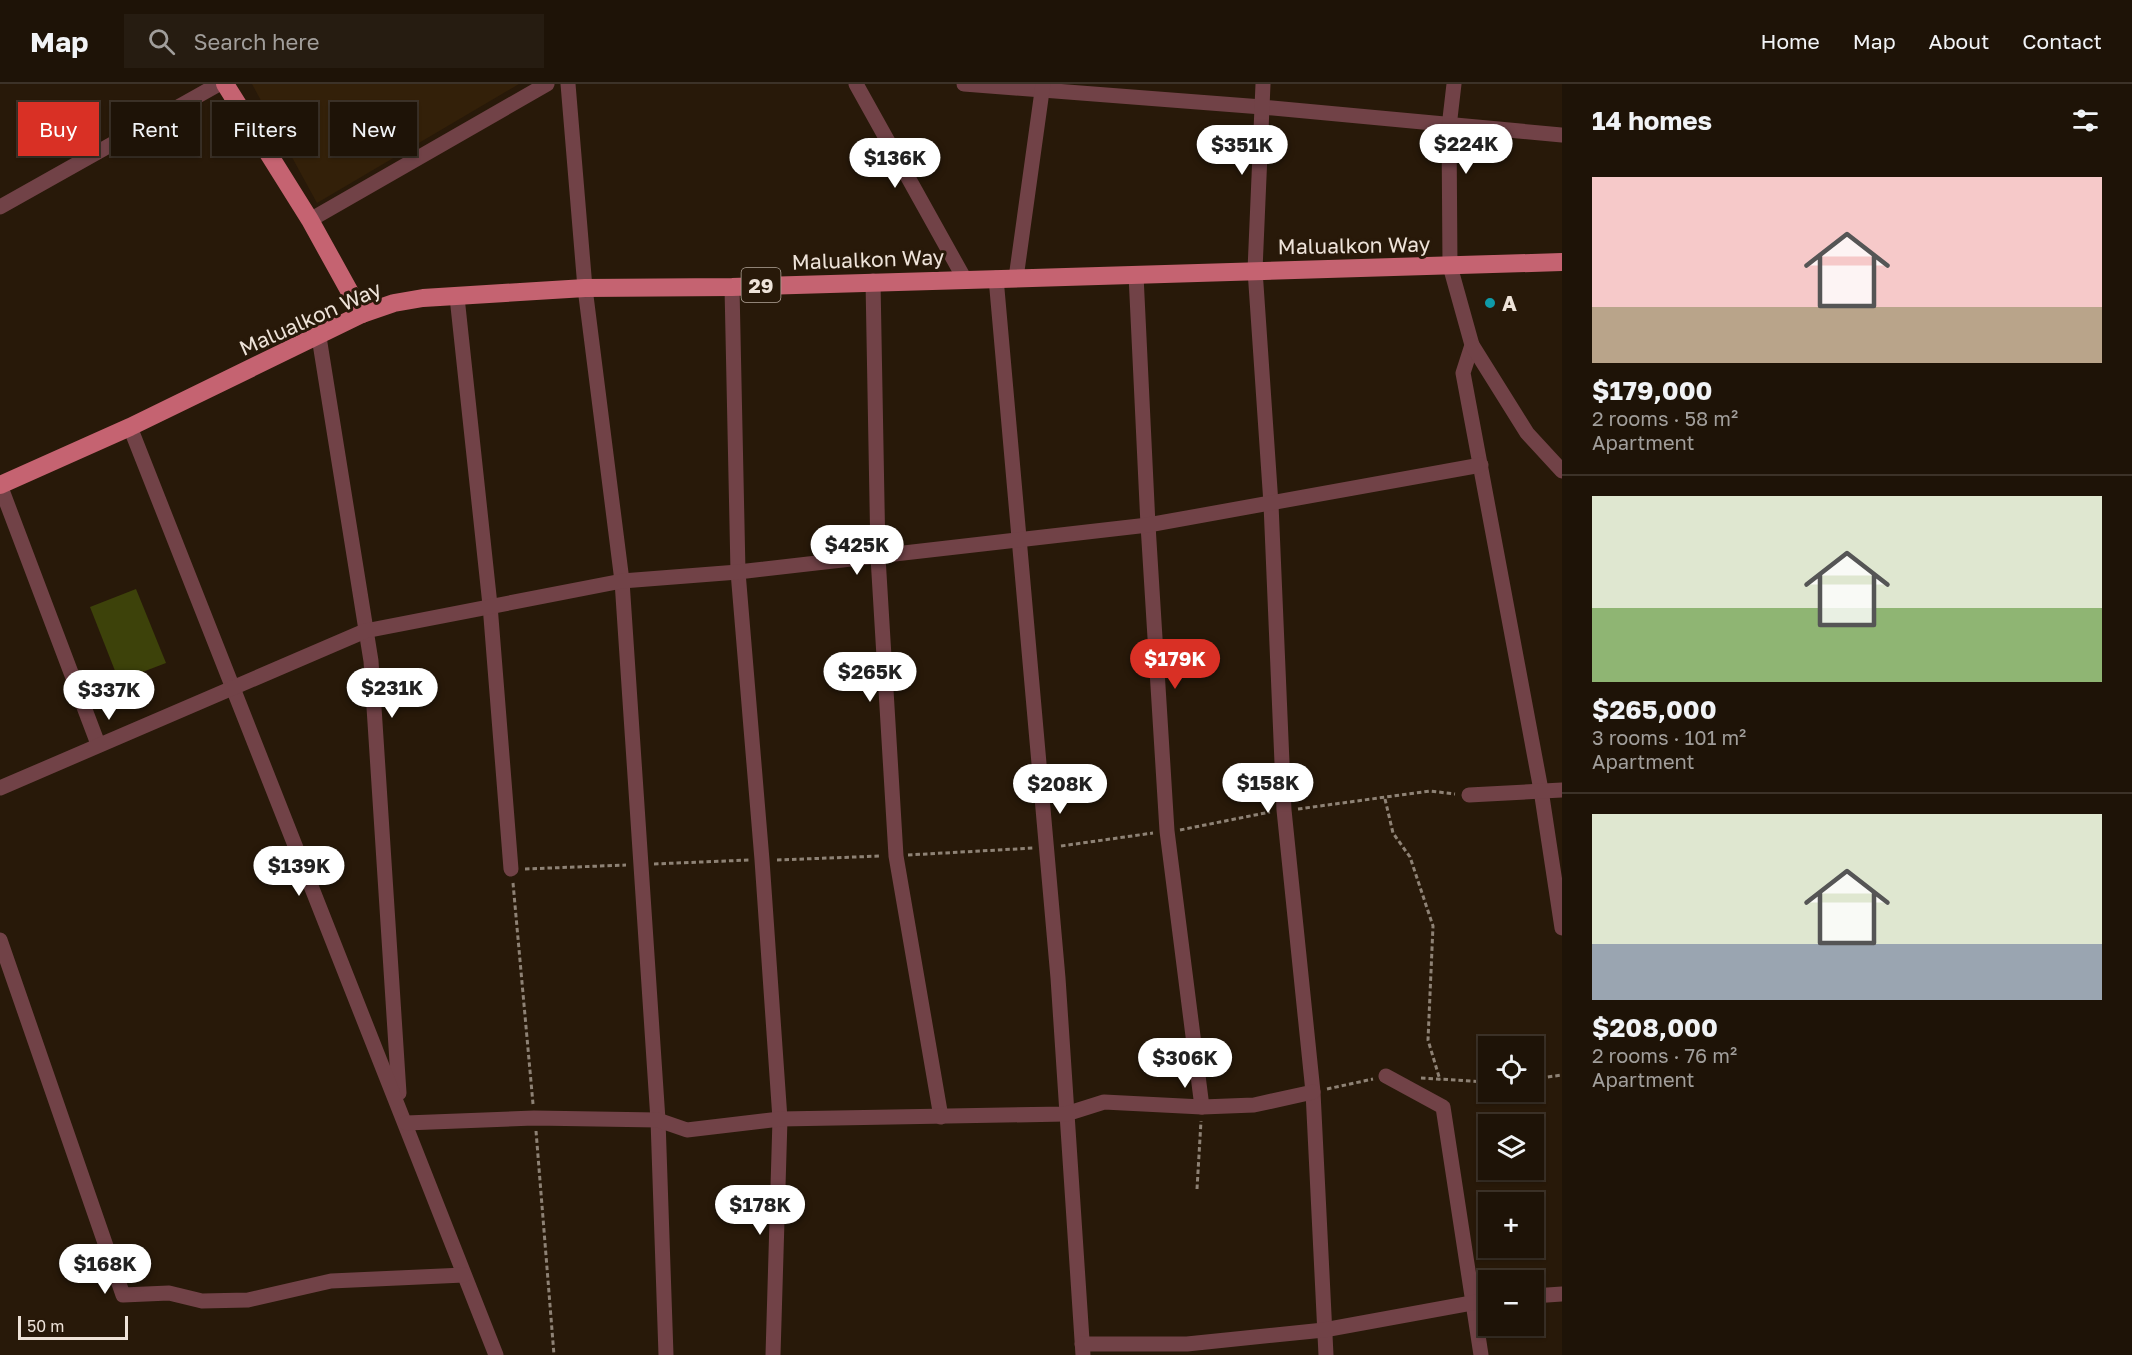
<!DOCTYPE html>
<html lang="en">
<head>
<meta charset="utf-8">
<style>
	body { margin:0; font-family:"Golos Text",sans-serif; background:#261c11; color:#f1f3f6; height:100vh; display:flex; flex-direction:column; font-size:22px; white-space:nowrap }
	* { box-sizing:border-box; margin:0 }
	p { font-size:20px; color:#a19e9b }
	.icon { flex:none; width:33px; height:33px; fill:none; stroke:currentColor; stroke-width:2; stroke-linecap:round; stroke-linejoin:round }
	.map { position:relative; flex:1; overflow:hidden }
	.drawer { display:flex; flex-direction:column; background:#1e1307; width:570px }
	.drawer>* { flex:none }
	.top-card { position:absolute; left:18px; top:18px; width:570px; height:54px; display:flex; gap:12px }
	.fabs { position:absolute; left:1478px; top:952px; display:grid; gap:12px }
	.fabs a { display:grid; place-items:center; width:66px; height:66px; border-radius:0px; background:#1e1307; box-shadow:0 2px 4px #0004,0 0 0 2px #3c3228; font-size:30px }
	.scale { position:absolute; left:18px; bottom:15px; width:110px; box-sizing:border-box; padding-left:6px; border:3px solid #eee3d9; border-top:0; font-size:16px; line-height:21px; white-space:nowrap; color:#eee3d9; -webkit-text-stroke:4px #281909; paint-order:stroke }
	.price { position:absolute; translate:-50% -51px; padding:0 14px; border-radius:21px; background:#fff; color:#222; font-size:20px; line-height:39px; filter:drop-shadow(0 2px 3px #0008) }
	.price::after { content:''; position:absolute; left:50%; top:36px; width:18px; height:14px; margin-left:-9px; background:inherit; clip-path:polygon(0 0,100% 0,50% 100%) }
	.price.active { background:#d93025; color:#fff }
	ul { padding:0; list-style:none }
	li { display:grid; align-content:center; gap:12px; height:318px; padding:0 30px }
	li+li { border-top:2px solid #3c3228 }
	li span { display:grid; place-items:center; height:186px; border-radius:0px; color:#555 }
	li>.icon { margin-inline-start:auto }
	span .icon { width:108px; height:108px; fill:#fffc; stroke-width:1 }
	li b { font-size:26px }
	h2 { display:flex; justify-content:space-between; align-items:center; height:72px; padding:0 30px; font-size:26px }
	.tag { padding:0 21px; border-radius:0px; background:#1e1307; box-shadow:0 2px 4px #0004,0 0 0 2px #3c3228; font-size:21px; line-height:54px }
	.tag.active { background:#d93025; color:#fff }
	header { display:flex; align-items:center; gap:36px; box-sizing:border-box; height:84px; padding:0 30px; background:#1e1307; border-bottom:2px solid #3c3228 }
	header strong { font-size:28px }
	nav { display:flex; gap:33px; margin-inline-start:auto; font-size:21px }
	.search { width:420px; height:54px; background:#261c11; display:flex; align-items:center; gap:15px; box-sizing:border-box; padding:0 21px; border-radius:0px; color:#a19e9b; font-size:22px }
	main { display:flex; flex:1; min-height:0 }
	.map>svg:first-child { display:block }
	.built { fill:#332009 }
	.green { fill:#3d420a }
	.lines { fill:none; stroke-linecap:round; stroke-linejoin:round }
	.path { stroke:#8e8275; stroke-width:3; stroke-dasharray:4.5 3; stroke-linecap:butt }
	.minor { stroke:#714247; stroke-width:15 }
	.major { stroke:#c56371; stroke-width:18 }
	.culture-dot { fill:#0f9aa8; stroke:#281909; stroke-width:2 }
	.labels { text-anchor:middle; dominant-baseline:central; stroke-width:6; stroke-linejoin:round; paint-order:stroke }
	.shield { fill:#281909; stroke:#b3a69b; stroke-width:1.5 }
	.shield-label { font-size:20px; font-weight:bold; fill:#eee3d9 }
	.street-label { font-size:21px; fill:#eee3d9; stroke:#281909 }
	.poi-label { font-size:21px; font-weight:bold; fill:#eee3d9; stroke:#281909; text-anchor:start }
</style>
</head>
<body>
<header>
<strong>Map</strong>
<div class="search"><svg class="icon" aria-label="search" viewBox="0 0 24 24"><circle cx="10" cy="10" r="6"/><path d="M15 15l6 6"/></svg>Search here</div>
<nav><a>Home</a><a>Map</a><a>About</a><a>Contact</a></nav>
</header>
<main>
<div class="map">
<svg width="1562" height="1271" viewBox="0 0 1562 1271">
	<rect width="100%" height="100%" fill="#281909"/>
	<polygon class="built" points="252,0 519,0 317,119"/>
	<polygon class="green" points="136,505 166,579 119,597 90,523"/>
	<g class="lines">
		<g class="path">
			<polyline points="1385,715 1393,749 1410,773 1433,842 1428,956 1440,996"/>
			<polyline points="1298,725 1430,707 1455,710"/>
			<polyline points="1180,746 1270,728"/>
			<polyline points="1061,762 1153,749"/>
			<polyline points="908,771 1034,764"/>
			<polyline points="777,776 881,772"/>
			<polyline points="654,780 749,776"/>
			<polyline points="525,785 626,781"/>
			<polyline points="513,799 533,1020"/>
			<polyline points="1421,994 1488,998"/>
			<polyline points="1533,995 1562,991"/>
			<polyline points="1327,1005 1373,995"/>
			<polyline points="536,1047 554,1271"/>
			<polyline points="1197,1105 1201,1037"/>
		</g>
		<g class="minor">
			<polyline points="568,0 585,204 622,497 658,1036 666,1271"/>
			<polyline points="856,0 964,194"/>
			<polyline points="964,0 1262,23 1562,51"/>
			<polyline points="1263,0 1255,186 1271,420 1284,726 1313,1008 1326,1271"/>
			<polyline points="1454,0 1449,43 1450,182 1472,261 1463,289 1541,706 1562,844"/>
			<polyline points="0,123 219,0"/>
			<polyline points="310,136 547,0"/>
			<polyline points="1136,191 1148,441 1167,747 1202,1023"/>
			<polyline points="996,194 1058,894 1083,1271"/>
			<polyline points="1016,194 1043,0"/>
			<polyline points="873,197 878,473 896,772 941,1033"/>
			<polyline points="732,203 738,488 762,776 780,1035 773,1271"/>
			<polyline points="457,213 490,521 511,785"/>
			<polyline points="319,253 371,577 399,1009"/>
			<polyline points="1472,261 1527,349 1562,387"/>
			<polyline points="130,343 496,1271"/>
			<polyline points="0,401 98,660"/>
			<polyline points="0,704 365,547 622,497 738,488 1148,441 1481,381"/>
			<polyline points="1469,711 1562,706"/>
			<polyline points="0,856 123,1211 169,1209 202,1217 248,1216 331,1197 464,1191"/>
			<polyline points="1386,992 1443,1023 1481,1271"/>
			<polyline points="406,1039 534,1034 658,1036 687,1046 780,1035 1066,1030 1104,1018 1202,1023 1254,1021 1313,1008"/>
			<polyline points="1533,1212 1562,1210"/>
			<polyline points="1082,1260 1187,1260 1324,1246 1488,1216"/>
		</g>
		<g class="major">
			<polyline points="225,0 310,136 362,230"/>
			<polyline points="0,401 130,343 362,230 394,219 423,214 585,204 732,203 1562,178"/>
		</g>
	</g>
	<circle class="culture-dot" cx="1490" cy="219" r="6"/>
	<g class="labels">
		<rect class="shield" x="741.5" y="184" width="39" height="34" rx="4.5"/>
		<g class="shield-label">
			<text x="761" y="201">29</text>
		</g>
		<g class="street-label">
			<text transform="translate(1354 161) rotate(-1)">Malualkon Way</text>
			<text transform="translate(868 175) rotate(-2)">Malualkon Way</text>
			<text transform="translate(310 234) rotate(-24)">Malualkon Way</text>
		</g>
		<g class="poi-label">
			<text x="1502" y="219">A</text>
		</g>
	</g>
</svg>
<div class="fabs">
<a><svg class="icon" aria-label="locate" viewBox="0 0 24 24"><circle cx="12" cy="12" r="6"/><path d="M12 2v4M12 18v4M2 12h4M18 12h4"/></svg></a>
<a><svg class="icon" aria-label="layers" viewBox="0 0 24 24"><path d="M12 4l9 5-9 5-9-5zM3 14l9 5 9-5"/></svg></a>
<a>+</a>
<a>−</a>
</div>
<div class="scale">50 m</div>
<b class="price" style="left:1466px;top:91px">$224K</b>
<b class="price" style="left:1242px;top:92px">$351K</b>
<b class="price" style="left:895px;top:105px">$136K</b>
<b class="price" style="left:857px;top:492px">$425K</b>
<b class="price active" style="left:1175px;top:606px">$179K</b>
<b class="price" style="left:870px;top:619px">$265K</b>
<b class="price" style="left:392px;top:635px">$231K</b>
<b class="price" style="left:109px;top:637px">$337K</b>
<b class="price" style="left:1268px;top:730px">$158K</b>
<b class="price" style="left:1060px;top:731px">$208K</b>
<b class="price" style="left:299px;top:813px">$139K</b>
<b class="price" style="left:1185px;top:1005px">$306K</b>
<b class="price" style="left:760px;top:1152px">$178K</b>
<b class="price" style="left:105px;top:1211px">$168K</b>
<div class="top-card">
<a class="tag active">Buy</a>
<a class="tag">Rent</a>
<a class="tag">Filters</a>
<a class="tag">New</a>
</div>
</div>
<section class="drawer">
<h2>14 homes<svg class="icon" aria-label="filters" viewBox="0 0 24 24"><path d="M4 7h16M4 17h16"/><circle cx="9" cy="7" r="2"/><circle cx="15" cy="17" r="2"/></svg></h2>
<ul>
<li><span style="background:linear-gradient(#f6c9c9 70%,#b9a48a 0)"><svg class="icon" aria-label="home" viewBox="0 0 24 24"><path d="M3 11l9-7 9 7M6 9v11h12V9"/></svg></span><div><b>$179,000</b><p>2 rooms · 58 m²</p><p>Apartment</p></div></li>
<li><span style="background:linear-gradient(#dfe7d0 60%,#8fb573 0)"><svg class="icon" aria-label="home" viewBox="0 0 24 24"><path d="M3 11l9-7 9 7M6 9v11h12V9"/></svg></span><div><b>$265,000</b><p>3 rooms · 101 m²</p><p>Apartment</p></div></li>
<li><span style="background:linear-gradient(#dfe7d0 70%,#9aa5b1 0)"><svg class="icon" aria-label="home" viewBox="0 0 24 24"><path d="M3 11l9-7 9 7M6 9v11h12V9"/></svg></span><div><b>$208,000</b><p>2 rooms · 76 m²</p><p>Apartment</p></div></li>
</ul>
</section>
</main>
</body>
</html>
